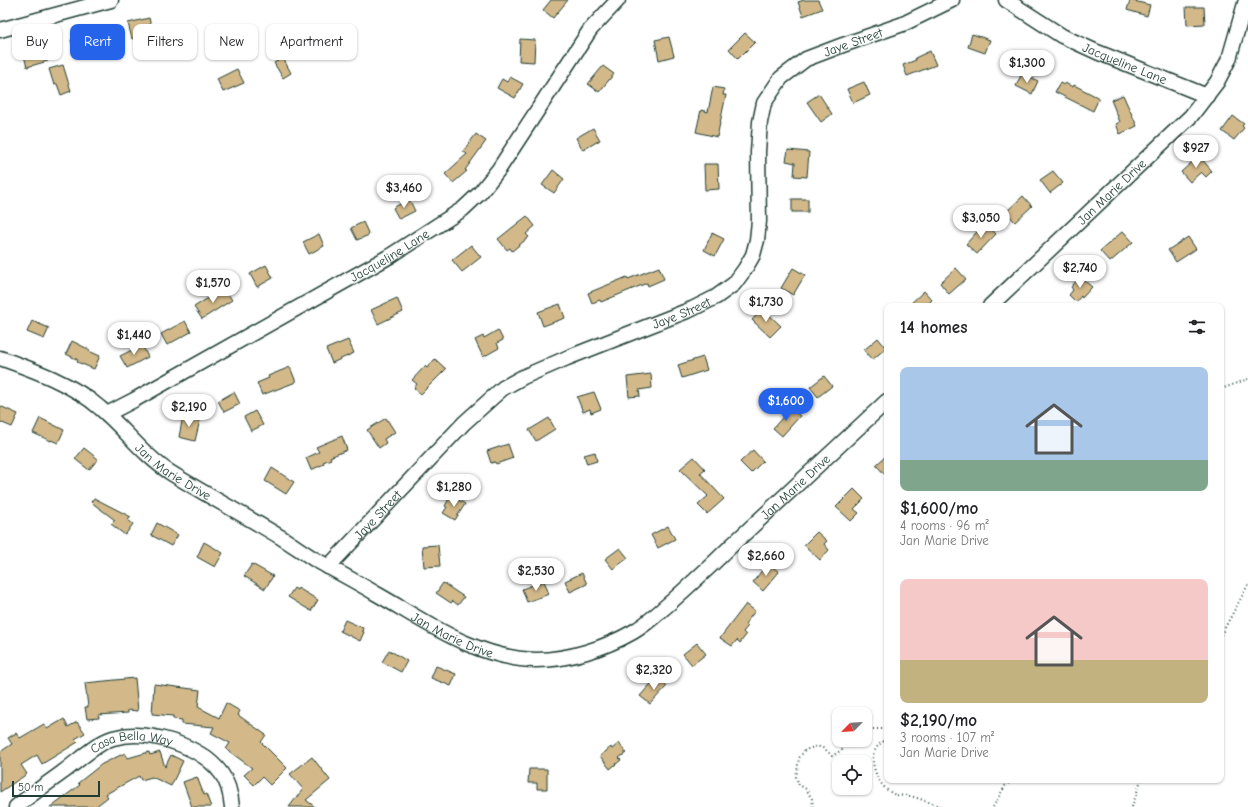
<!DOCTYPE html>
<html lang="en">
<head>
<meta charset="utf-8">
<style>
	body { margin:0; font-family:"Comic Neue",sans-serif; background:#f2f2f2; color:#202124; height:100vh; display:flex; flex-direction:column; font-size:15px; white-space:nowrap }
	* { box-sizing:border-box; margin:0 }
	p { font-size:13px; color:#757577 }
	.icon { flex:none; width:22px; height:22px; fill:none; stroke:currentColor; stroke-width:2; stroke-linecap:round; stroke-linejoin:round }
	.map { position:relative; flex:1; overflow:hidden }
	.panel { position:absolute; left:884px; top:303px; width:340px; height:480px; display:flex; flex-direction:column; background:#fff; border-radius:8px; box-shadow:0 1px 3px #0004 }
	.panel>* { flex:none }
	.banner { position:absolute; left:12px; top:24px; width:380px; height:36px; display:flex; gap:8px }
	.needle { width:26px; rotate:246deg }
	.fabs { position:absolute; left:832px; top:707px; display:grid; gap:8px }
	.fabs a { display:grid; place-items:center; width:40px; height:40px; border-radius:8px; background:#fff; box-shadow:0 1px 3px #0004; font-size:20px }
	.scale { position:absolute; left:12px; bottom:10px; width:88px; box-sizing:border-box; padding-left:4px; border:2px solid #1f3d34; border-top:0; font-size:11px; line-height:14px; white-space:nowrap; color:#1f3d34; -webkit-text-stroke:3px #fff; paint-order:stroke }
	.price { position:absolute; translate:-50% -34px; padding:0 9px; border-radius:14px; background:#fff; color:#222; font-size:13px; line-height:26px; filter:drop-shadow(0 1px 2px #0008) }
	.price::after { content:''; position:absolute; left:50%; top:24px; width:12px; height:9px; margin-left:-6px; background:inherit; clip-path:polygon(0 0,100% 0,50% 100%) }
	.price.active { background:#2563eb; color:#fff }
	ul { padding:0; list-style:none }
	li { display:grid; align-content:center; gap:8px; height:212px; padding:0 16px }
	li span { display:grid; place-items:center; height:124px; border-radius:8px; color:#555 }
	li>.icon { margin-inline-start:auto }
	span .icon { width:72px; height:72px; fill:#fffc; stroke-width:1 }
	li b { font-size:17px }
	h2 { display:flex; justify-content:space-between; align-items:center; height:48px; padding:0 16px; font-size:17px }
	.pill { padding:0 14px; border-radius:8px; background:#fff; box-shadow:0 1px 3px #0004; font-size:14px; line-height:36px }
	.pill.active { background:#2563eb; color:#fff }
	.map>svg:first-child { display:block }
	.building { fill:#d3b989; stroke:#1f3d34 }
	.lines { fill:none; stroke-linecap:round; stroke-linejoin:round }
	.minor-casing { stroke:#1f3d34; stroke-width:17 }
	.path { stroke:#1f3d34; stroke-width:2; stroke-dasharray:1 3; stroke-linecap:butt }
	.minor { stroke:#fff; stroke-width:14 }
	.labels { text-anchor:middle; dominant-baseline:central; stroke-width:3; stroke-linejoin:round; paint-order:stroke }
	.street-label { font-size:13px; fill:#1f3d34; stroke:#fff }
</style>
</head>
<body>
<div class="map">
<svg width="1248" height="807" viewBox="0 0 1248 807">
	<rect width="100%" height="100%" fill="#fff"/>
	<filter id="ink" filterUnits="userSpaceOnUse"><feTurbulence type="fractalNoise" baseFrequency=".025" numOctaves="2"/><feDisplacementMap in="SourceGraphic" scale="8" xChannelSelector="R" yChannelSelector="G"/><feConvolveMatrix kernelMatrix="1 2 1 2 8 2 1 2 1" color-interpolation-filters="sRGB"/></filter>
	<g filter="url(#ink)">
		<g class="building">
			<polygon points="551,0 568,0 553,18 543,10"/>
			<polygon points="804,0 818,0 822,9 803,16 798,2"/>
			<polygon points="1130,0 1150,5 1147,16 1127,10"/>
			<polygon points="1186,7 1204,7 1205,24 1187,25"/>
			<polygon points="149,18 153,33 132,39 128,23"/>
			<polygon points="745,33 755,42 738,59 729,49"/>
			<polygon points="972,34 990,40 985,53 968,47"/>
			<polygon points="93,35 97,51 75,55 71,40"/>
			<polygon points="669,37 674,56 659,60 655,40"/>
			<polygon points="520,39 535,40 534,62 519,61"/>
			<polygon points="44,47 48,61 27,67 23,52"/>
			<polygon points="930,51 936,65 907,76 903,65 916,60 915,58"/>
			<polygon points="283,58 291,73 283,78 274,63"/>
			<polygon points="63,65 71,91 61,95 57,84 54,85 49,69"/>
			<polygon points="603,66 614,74 599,92 588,84"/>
			<polygon points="237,69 244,83 223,92 217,79"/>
			<polygon points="1022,73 1038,81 1032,94 1016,86"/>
			<polygon points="510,77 523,84 515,98 497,88 502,79 507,82"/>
			<polygon points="864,82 870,95 853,103 847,89"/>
			<polygon points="1060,83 1064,85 1065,83 1073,87 1074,85 1099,98 1093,111 1055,92"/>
			<polygon points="713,87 724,89 723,95 726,95 717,137 696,132 701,110 708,112"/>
			<polygon points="819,94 832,114 821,122 807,102"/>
			<polygon points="1123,95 1137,126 1120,134 1116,124 1120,122 1111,100"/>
			<polygon points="1233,116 1244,124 1242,126 1244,128 1234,140 1222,131"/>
			<polygon points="593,128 600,140 583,150 576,138"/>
			<polygon points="476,134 486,141 465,170 467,171 453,183 445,174 467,154 463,151"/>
			<polygon points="788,150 809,152 807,177 794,176 795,163 786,161"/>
			<polygon points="1199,156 1212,171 1206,177 1201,172 1190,182 1181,172"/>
			<polygon points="704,164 718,164 719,189 705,190"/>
			<polygon points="553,170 564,179 554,193 542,185"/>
			<polygon points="1053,171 1063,183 1050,193 1040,180"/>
			<polygon points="1023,196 1032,206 1015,222 1006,212"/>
			<polygon points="409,199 415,211 399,219 393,208"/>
			<rect x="792" y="199" width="16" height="13"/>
			<polygon points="527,216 535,226 526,234 529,237 512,251 510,248 507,250 498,239"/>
			<polygon points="363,222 369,235 357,240 351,228"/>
			<polygon points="985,223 996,234 977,254 966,244"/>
			<polygon points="1123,231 1133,242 1110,262 1100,251"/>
			<polygon points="712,233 724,239 715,256 704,250"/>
			<polygon points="319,234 324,246 309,254 303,242"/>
			<polygon points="1188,237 1196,249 1176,262 1168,250"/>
			<polygon points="471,245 481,257 462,272 452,260"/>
			<polygon points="266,265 273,278 257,287 250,274"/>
			<polygon points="659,267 664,279 648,286 647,283 601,302 600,300 592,303 588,293 627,277 628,279"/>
			<polygon points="793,268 805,275 793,295 781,288"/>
			<polygon points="956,268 966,279 949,294 940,283"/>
			<polygon points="1080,277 1092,287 1082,298 1081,296 1076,302 1069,295 1073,290 1071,287"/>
			<polygon points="224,288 232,300 202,319 194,307"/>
			<polygon points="924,291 932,300 926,306 908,306"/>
			<polygon points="397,298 403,312 378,324 371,310"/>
			<polygon points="560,304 565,318 543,326 538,312"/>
			<polygon points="763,309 781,326 770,337 752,320"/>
			<polygon points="32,321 49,328 44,339 27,332"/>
			<polygon points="185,321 191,332 167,345 161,334"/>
			<polygon points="498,330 503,340 497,343 499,348 483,357 475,340 483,336 484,338"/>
			<polygon points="878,338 886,348 872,360 864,350"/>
			<polygon points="348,340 354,353 332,363 326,349"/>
			<polygon points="72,341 90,350 89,351 100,356 94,369 77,362 78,360 66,354"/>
			<polygon points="142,345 148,357 127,368 120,356"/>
			<polygon points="703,357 707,370 682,378 678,365"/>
			<polygon points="435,359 446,369 421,394 414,388 417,384 412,380 425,366 427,368"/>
			<polygon points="290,367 296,382 262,395 257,383 269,378 268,376"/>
			<polygon points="651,374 652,388 639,390 640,396 629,397 627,377"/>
			<polygon points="824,376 832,386 818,397 810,387"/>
			<polygon points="234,392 240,404 224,412 218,401"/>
			<polygon points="594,392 601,409 591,413 590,409 583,412 577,397"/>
			<polygon points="0,406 18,414 12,427 0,422"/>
			<polygon points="791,408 800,416 782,436 773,428"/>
			<polygon points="255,411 263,425 251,431 244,417"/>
			<polygon points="183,416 200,420 195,441 179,437"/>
			<polygon points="40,418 64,430 58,443 51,440 51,441 33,433"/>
			<polygon points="386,418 395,432 384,439 386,443 379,448 367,430"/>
			<polygon points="549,418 555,429 536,441 529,430"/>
			<polygon points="342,436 347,450 330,457 331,459 323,462 324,464 311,470 306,458 319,452 316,447"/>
			<polygon points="508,444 513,458 496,464 495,462 491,463 487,451"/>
			<polygon points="84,448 98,459 89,470 75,459"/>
			<polygon points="753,450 763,461 751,473 740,462"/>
			<polygon points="595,452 597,461 587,464 584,455"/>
			<polygon points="887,455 887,477 876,465"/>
			<polygon points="694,457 705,469 700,473 724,499 707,514 698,505 708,496 680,469"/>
			<polygon points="272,468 294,482 286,494 265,481"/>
			<polygon points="854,489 864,499 854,509 859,513 851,521 836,507"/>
			<polygon points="451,495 465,504 455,520 443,513 447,507 445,506"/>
			<polygon points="94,498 131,517 128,520 133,524 125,535 111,524 115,520 91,502"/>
			<polygon points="157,523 178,535 171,546 151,535"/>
			<polygon points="668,526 675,539 658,548 651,535"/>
			<polygon points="817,532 827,541 824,544 829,550 820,560 804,545"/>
			<polygon points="204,542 223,553 215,567 197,557"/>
			<polygon points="438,545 440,566 424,567 422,546"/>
			<polygon points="620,548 628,558 613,569 605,559"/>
			<polygon points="768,563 779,572 763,591 753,582"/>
			<polygon points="252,564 273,576 265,589 244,576"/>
			<polygon points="582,573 587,584 570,592 565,581"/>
			<polygon points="544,581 549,594 527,602 522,589"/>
			<polygon points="443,583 464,597 458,605 453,601 451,603 436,593"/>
			<polygon points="294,588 297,590 298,588 318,600 311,611 288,597"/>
			<polygon points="746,604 755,611 745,624 748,626 743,632 746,635 740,643 737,640 732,646 720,638"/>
			<polygon points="345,620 363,628 362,631 364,632 360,641 340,631"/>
			<polygon points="697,643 706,654 692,665 683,654"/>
			<polygon points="389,650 407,661 401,672 382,662"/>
			<polygon points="436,666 456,674 451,686 431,678"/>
			<polygon points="657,677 667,686 650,704 640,696"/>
			<polygon points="135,678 138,711 128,710 128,713 98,715 99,718 87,719 85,707 88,707 85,683"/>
			<polygon points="154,684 200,690 198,707 219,718 226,703 240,711 238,715 266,735 261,742 287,768 270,785 262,777 254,785 244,775 252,768 226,749 230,743 211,733 214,727 182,724 182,720 173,719 173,716 152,714"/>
			<polygon points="64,719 68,727 77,722 85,733 75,739 78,742 42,764 37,755 21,765 27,774 0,792 0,752 12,744 8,738 16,733 20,738 44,724 47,729"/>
			<polygon points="619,743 626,753 619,758 621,760 610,769 600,756 611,747 612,749"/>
			<polygon points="149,752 150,755 160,752 165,767 171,755 183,761 171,786 152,777 141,780 139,776 106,794 108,797 95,807 50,807 80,785 78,783 102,764 125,753 128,758"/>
			<polygon points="312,757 330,780 306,800 315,807 289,807 303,789 290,774"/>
			<polygon points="529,769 547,769 547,789 537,789 537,783 528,783"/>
			<polygon points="197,777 204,795 206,794 211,807 192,807 183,782"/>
		</g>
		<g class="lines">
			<g class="minor-casing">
				<g id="minor">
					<path id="s1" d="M1006,0L1062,36L1097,52L1207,96"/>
					<polyline points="0,30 111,0"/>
					<path id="s2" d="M990,306L1191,116L1217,82L1229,59L1246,0"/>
					<path id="s3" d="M0,358C34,370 73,384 100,408C125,429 144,456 171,473C208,496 246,516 282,538C293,545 303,552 314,559C334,570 355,581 375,593C425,621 476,659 536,660C569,660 605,648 633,632C647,624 659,612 671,602C691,584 711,566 730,547C782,498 835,450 887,401"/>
					<path id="s4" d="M107,414L134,400L390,256L463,209L480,193L499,169L590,30L618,0"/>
					<path id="s5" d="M328,567L464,423L503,388L523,377L567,358L692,309L716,297L734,284L745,269L753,255L757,240L759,221L758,152L760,122L764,103L781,78L806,59L843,45L903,24L952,0"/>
					<path id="s6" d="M16,807C31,794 47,784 63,772C77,762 96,743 113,738C146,728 200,745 221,773C228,782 231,796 232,807"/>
				</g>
			</g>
			<g class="path">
				<polyline points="1221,389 1248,379"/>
				<polyline points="1221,635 1248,585"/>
				<polyline points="865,729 887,729"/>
				<path d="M887,739C878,744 872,751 873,761C874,774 882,790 896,795C901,796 908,795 914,797C924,800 933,804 943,807"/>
				<polyline points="813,807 812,799 806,789 799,785 796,777 799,758 805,750 817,746 825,749 832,756 842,750 847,740"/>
				<polyline points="993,807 1005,786 1013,780"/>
				<polyline points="1132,807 1141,780"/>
			</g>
			<use href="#minor" class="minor"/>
		</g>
	</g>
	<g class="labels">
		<g class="street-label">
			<text stroke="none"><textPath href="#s5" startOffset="804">Jaye Street</textPath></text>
			<text stroke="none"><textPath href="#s1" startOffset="135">Jacqueline Lane</textPath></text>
			<text stroke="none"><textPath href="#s2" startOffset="167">Jan Marie Drive</textPath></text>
			<text stroke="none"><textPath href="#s4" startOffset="324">Jacqueline Lane</textPath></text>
			<text stroke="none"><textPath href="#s5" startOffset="444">Jaye Street</textPath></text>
			<text stroke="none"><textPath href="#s3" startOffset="210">Jan Marie Drive</textPath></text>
			<text stroke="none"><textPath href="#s3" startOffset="942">Jan Marie Drive</textPath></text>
			<text stroke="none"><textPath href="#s5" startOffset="72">Jaye Street</textPath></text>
			<text stroke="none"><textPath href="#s3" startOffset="534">Jan Marie Drive</textPath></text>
			<text stroke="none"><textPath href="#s6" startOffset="137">Casa Bella Way</textPath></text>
		</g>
	</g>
</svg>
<div class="fabs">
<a><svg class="needle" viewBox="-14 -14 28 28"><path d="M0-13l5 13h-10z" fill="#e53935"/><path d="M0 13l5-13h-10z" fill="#757577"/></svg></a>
<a><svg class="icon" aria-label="locate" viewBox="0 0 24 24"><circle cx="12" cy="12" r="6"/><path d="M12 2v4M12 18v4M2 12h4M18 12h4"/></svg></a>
</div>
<div class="scale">50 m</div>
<b class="price" style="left:1027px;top:84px">$1,300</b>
<b class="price" style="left:1196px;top:169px">$927</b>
<b class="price" style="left:404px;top:209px">$3,460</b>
<b class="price" style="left:981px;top:239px">$3,050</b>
<b class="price" style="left:1080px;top:289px">$2,740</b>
<b class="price" style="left:213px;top:304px">$1,570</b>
<b class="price" style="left:766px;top:323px">$1,730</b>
<b class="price" style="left:134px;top:356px">$1,440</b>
<b class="price active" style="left:786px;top:422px">$1,600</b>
<b class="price" style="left:189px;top:428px">$2,190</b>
<b class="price" style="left:454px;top:508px">$1,280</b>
<b class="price" style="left:766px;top:577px">$2,660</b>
<b class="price" style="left:536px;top:592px">$2,530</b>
<b class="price" style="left:654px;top:691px">$2,320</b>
<div class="banner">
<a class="pill">Buy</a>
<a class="pill active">Rent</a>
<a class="pill">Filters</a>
<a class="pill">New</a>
<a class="pill">Apartment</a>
</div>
<section class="panel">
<h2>14 homes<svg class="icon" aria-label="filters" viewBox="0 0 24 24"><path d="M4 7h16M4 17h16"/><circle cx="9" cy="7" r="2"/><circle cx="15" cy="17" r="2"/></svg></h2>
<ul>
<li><span style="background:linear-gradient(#a9c7e8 75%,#7fa58c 0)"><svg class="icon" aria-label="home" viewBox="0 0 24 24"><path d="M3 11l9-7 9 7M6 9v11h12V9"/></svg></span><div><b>$1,600/mo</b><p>4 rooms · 96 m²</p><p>Jan Marie Drive</p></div></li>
<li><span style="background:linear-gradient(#f6c9c9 65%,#c2b280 0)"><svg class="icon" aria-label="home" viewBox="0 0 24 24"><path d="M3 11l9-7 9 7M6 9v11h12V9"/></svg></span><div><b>$2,190/mo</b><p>3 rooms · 107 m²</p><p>Jan Marie Drive</p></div></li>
</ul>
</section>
</div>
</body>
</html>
